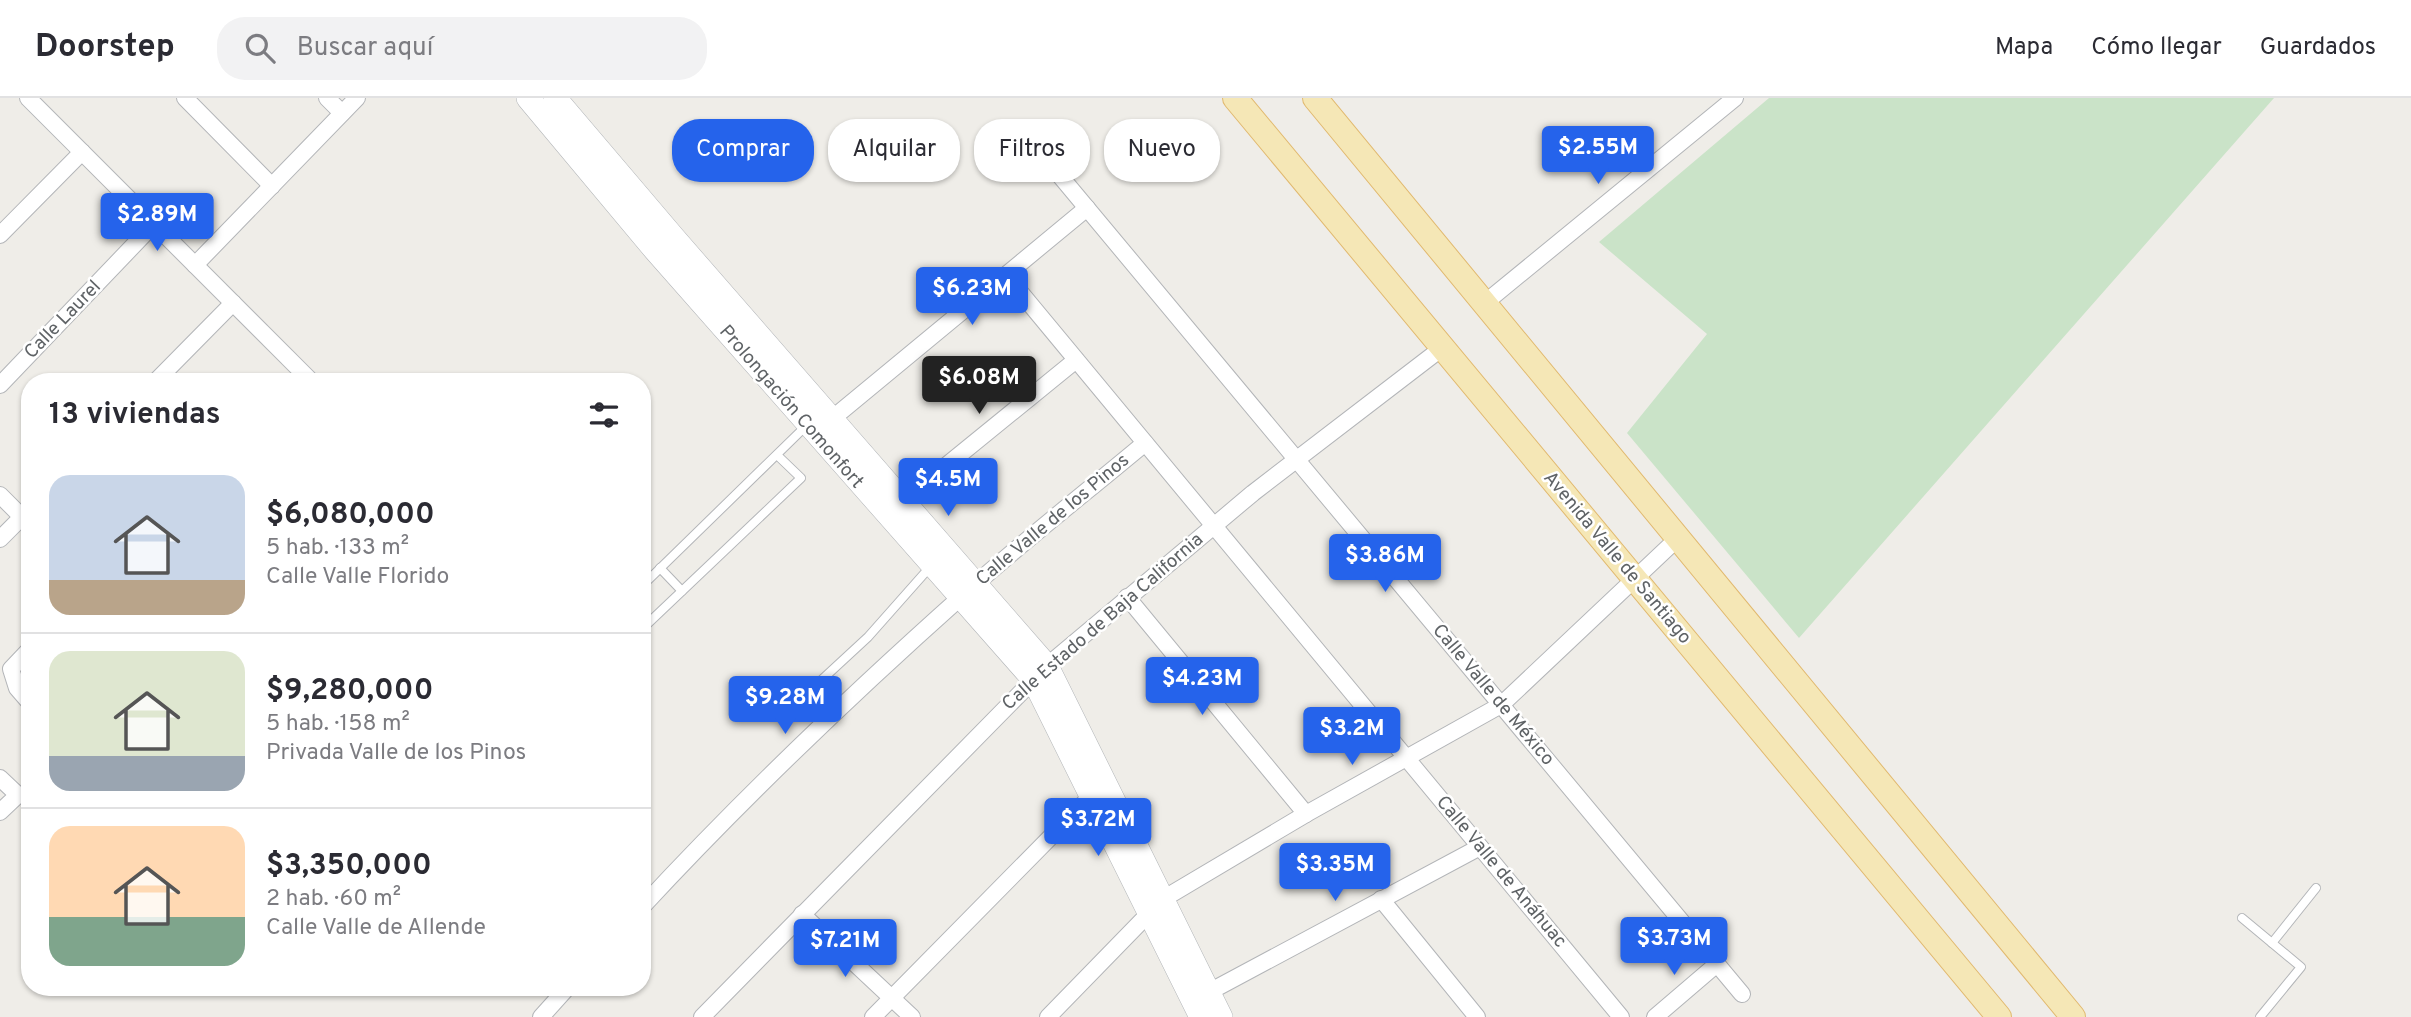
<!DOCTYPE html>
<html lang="es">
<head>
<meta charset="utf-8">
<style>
	body { margin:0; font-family:Overpass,sans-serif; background:#f2f2f3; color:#2b2b33; height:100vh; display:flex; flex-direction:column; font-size:26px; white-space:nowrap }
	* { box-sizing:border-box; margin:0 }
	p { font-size:23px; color:#7c7c81 }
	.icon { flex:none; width:38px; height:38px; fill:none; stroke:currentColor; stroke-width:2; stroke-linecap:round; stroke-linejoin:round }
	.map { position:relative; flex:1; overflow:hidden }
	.sheet { position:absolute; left:21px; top:275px; width:630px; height:623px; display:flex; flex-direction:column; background:#fff; border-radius:28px; box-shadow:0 2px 5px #0004 }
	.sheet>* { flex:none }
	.guide { position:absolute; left:672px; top:21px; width:665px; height:63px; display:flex; gap:14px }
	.price { position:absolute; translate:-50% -60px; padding:0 16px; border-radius:7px; background:#2563eb; color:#fff; font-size:23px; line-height:46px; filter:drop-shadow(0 2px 4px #0008) }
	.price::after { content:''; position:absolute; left:50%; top:42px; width:21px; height:16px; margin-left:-10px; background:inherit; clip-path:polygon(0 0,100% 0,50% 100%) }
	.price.current { background:#222; color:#fff }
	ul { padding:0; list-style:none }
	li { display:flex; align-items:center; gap:21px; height:175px; padding:0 28px }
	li+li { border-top:2px solid #e1e1e2 }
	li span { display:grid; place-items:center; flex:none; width:196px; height:140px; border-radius:21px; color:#555 }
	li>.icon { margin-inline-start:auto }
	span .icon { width:84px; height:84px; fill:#fffc; stroke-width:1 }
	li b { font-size:30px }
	h2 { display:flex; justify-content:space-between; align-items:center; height:84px; padding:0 28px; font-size:30px }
	.chip { padding:0 24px; border-radius:28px; background:#fff; box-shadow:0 2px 5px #0004; font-size:24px; line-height:63px }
	.chip.current { background:#2563eb; color:#fff }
	header { display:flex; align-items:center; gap:42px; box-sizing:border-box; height:98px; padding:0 35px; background:#fff; border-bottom:2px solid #e1e1e2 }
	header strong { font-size:33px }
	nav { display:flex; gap:38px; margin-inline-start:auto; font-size:24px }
	.search { width:490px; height:63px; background:#f2f2f3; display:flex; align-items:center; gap:18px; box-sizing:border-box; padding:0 24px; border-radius:28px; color:#7c7c81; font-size:26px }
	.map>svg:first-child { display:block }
	.green { fill:#cae3c8 }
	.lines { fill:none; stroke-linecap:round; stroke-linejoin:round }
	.lane-casing { stroke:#b3b5b8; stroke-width:10 }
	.street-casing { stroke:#b3b5b8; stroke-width:18 }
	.secondary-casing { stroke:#b2b5b8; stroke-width:24 }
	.primary-casing { stroke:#e1b96f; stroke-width:26 }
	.lane { stroke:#fff; stroke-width:8 }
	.street { stroke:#fff; stroke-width:16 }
	.secondary { stroke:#fff; stroke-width:23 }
	.primary { stroke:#f5e7b6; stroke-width:24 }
	.labels { text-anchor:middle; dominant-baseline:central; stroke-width:5; stroke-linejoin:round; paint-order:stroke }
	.street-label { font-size:19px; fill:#5f6366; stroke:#fff }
</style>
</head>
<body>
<header>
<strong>Doorstep</strong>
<div class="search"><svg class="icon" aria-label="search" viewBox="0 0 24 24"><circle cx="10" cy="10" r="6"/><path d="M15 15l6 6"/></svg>Buscar aquí</div>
<nav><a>Mapa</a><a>Cómo llegar</a><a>Guardados</a></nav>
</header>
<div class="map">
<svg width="2411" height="919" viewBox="0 0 2411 919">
	<rect width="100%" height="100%" fill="#efede8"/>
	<polygon class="green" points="1769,0 2274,0 1799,540 1627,335 1707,236 1599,144"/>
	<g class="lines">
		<g class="lane-casing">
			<g id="lane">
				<polyline points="660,470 682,493"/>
				<polyline points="642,488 807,327"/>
				<polyline points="642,531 801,380 777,357"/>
				<polyline points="802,600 868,539 930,469"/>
				<polyline points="2242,820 2301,869 2260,919"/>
				<polyline points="2272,845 2316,790"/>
			</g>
		</g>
		<g class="street-casing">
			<g id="street">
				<polyline points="28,0 312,284"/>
				<polyline points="185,0 272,88"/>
				<polyline points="327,0 342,15"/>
				<polyline points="1056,73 1742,896"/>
				<polyline points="0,137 82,54"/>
				<polyline points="195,167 357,0"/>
				<polyline points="1006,177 1621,919"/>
				<polyline points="1486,204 1735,0"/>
				<polyline points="155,284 233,205"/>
				<polyline points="0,287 154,126"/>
				<polyline points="833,320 1087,110"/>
				<polyline points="0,397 30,427"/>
				<polyline points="904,402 1076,262"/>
				<polyline points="0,441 30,411"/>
				<polyline points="1127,499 1306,716"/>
				<polyline points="30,551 11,571 17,590 30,605"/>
				<polyline points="0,680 18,697 0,714"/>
				<polyline points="1381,801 1477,919"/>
				<path d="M642,809C743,700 851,597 962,498C1021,445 1084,396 1145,345"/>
				<polyline points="802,816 912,919"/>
				<polyline points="1209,894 1480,749"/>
				<polyline points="541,919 568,889"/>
				<polyline points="702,919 1047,568 1253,395 1442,250"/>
				<polyline points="873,919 1091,698"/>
				<polyline points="1048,919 1163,801 1306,716 1501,607 1678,440"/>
				<polyline points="1655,919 1717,866"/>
			</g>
		</g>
		<g class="secondary-casing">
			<g id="secondary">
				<polyline points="528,0 655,152 1033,581 1201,919"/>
				<polyline points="555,0 674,140 1047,568 1221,919"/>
			</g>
		</g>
		<g class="primary-casing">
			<g id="primary">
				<polyline points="1235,0 1999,919"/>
				<polyline points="1315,0 2073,919"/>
			</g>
		</g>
		<use href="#lane" class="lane"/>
		<use href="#street" class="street"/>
		<use href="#secondary" class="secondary"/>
		<use href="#primary" class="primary"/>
	</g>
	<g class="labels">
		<g class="street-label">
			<text transform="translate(63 222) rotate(-46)">Calle Laurel</text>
			<text transform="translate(791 309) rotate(49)">Prolongación Comonfort</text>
			<text transform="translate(1053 422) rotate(-40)">Calle Valle de los Pinos</text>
			<text transform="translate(1617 460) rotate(50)">Avenida Valle de Santiago</text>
			<text transform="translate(1103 524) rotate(-41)">Calle Estado de Baja California</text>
			<text transform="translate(1493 597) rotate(50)">Calle Valle de México</text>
			<text transform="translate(1501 774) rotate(50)">Calle Valle de Anáhuac</text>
		</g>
	</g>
</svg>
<b class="price" style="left:1598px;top:88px">$2.55M</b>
<b class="price" style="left:157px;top:155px">$2.89M</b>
<b class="price" style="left:972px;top:229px">$6.23M</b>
<b class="price current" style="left:979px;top:318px">$6.08M</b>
<b class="price" style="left:948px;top:420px">$4.5M</b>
<b class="price" style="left:1385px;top:496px">$3.86M</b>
<b class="price" style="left:1202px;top:619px">$4.23M</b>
<b class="price" style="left:785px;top:638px">$9.28M</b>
<b class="price" style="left:1352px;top:669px">$3.2M</b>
<b class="price" style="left:1098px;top:760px">$3.72M</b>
<b class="price" style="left:1335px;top:805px">$3.35M</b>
<b class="price" style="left:1674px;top:879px">$3.73M</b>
<b class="price" style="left:845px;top:881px">$7.21M</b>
<div class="guide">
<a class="chip current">Comprar</a>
<a class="chip">Alquilar</a>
<a class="chip">Filtros</a>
<a class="chip">Nuevo</a>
</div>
<section class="sheet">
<h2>13 viviendas<svg class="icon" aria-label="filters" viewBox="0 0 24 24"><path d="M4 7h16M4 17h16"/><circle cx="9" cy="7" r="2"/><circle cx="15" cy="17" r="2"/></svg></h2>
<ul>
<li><span style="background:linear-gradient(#c9d6e8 75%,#b9a48a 0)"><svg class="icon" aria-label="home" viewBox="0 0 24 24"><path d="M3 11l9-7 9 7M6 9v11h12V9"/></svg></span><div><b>$6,080,000</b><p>5 hab. · 133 m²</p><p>Calle Valle Florido</p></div></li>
<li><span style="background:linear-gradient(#dfe7d0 75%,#9aa5b1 0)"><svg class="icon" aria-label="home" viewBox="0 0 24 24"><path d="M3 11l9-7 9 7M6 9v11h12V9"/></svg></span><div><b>$9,280,000</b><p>5 hab. · 158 m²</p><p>Privada Valle de los Pinos</p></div></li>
<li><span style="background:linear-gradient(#ffd9b3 65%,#7fa58c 0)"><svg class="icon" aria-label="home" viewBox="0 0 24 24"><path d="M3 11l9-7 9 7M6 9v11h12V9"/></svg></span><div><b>$3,350,000</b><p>2 hab. · 60 m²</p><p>Calle Valle de Allende</p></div></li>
</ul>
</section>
</div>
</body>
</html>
